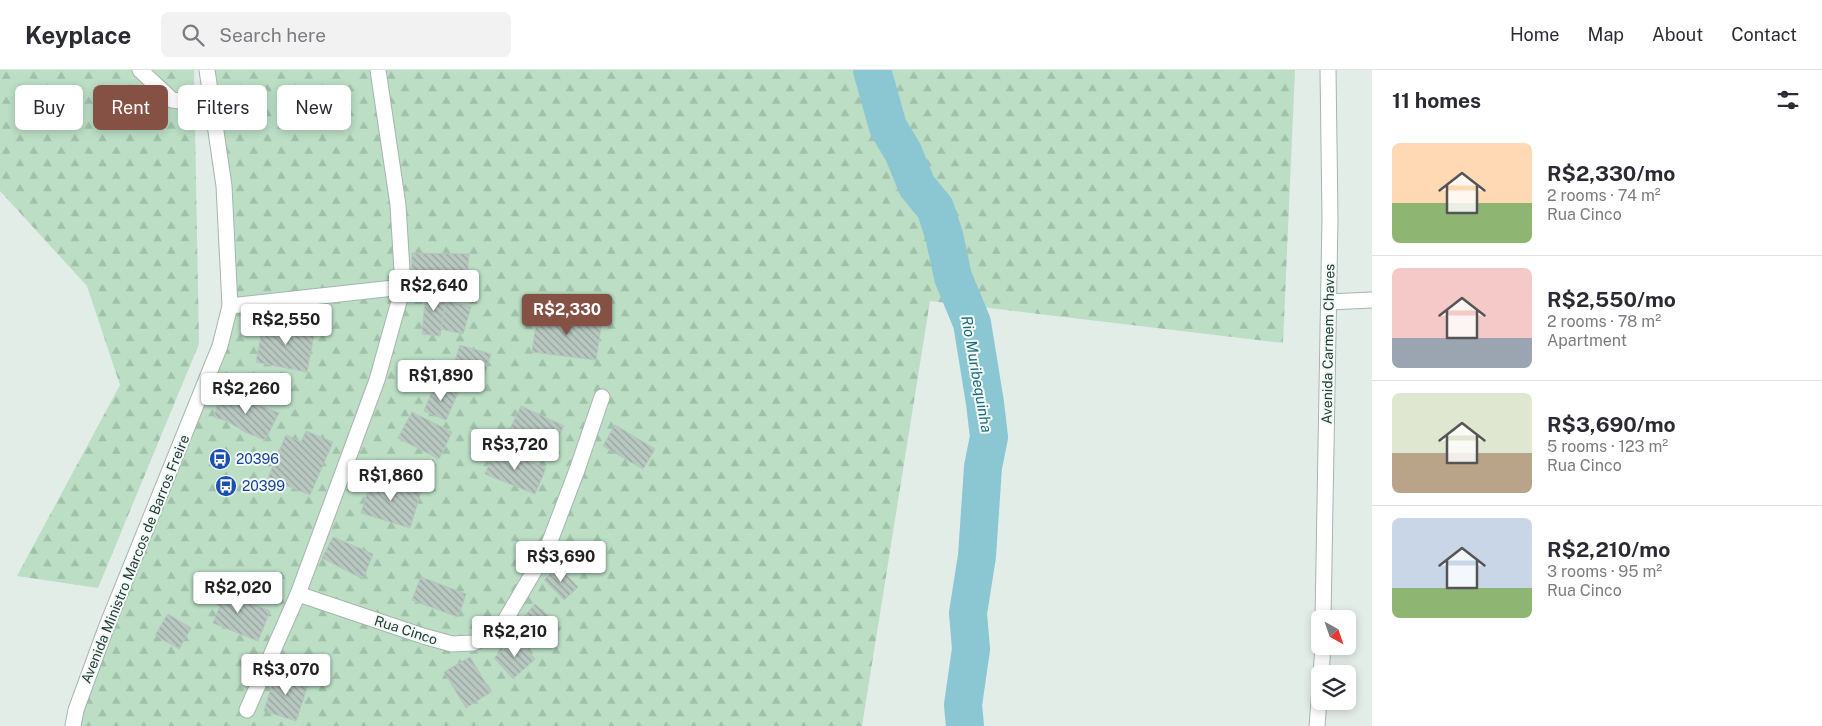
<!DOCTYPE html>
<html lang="en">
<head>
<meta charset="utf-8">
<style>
	body { margin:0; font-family:"Public Sans",sans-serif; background:#f2f2f3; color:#2b2b33; height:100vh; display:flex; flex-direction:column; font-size:19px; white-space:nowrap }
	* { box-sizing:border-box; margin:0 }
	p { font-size:16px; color:#7c7c81 }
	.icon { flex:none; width:28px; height:28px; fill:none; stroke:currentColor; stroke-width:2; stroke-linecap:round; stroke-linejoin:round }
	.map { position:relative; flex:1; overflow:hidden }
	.panel { display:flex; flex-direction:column; background:#fff; width:450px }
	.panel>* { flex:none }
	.banner { position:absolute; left:15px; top:15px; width:475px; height:45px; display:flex; gap:10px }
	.needle { width:32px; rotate:140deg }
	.fabs { position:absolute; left:1311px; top:540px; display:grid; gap:10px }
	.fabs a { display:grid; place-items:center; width:45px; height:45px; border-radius:8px; background:#fff; box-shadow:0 2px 8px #0003; font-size:25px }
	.price { position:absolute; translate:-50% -42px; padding:0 11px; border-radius:5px; background:#fff; color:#222; font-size:16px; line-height:32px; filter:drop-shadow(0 1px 2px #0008) }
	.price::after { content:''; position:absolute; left:50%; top:30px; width:15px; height:11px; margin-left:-8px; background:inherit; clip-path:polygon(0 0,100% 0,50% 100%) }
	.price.active { background:#855145; color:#fff }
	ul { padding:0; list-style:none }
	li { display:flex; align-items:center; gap:15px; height:125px; padding:0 20px }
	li+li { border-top:1px solid #e1e1e2 }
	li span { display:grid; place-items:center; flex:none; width:140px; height:100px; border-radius:8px; color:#555 }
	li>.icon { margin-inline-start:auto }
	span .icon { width:60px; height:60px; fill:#fffc; stroke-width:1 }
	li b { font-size:21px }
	h2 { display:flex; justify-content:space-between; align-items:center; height:60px; padding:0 20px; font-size:21px }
	.pill { padding:0 18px; border-radius:8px; background:#fff; box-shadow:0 2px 8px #0003; font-size:18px; line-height:45px }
	.pill.active { background:#855145; color:#fff }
	header { display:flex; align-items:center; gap:30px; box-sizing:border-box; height:70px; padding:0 25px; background:#fff; border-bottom:1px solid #e1e1e2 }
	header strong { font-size:24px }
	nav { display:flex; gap:28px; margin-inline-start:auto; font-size:18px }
	.search { width:350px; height:45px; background:#f2f2f3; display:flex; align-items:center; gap:12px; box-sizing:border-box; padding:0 18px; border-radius:8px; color:#7c7c81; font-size:19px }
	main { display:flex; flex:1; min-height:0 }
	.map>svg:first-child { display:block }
	.forest { fill:url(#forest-firs) }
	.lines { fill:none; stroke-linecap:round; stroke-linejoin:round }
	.river { stroke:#8ac7d3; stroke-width:38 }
	.building { fill:url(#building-back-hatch); stroke:#b5c7bf }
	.minor-casing { stroke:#a5b5af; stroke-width:17 }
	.minor { stroke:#fff; stroke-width:15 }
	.labels { text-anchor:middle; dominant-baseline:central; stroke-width:4; stroke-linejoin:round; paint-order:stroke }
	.street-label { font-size:14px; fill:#223f37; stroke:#f3f9f6 }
	.transit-label { font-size:14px; fill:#164399; stroke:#f3f9f6; text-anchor:start }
	.water-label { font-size:15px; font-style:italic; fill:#1b6b7c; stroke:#f3f9f6 }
</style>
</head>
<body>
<header>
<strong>Keyplace</strong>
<div class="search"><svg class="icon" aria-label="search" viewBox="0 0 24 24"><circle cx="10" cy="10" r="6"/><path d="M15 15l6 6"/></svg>Search here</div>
<nav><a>Home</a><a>Map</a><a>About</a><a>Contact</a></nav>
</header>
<main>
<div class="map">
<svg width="1372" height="656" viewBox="0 0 1372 656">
	<defs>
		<pattern id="forest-firs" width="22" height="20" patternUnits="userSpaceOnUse" patternTransform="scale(1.25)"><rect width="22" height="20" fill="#bbdec5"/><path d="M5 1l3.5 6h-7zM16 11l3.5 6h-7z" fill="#a0c0aa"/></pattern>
		<pattern id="building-back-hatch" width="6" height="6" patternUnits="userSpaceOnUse" patternTransform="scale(1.25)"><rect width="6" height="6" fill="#b8c8c1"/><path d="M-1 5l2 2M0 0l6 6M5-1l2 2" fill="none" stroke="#95a49e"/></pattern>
	</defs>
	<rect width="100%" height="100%" fill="#e3ede8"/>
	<g class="forest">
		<polygon points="0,0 194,0 199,274 98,518 17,506 120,315 87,216 0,121"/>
		<polygon points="209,0 1295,0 1283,273 930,231 862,656 73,656 230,236"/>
	</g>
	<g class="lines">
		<polyline class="river" points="872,0 888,57 903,82 917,116 935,138 944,165 953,207 972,253 985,333 989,367 983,397 977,486 968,543 971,579 963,635 965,656"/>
	</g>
	<g class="building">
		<polygon points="412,183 469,184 467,212 411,213"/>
		<polygon points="426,219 447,222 440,266 422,264"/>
		<polygon points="446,231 471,237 463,264 441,259"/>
		<polygon points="538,241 602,250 596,290 532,282"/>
		<polygon points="264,250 315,259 307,302 256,292"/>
		<polygon points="460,275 491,284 484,306 453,297"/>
		<polygon points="435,314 458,323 446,350 424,341"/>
		<polygon points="221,321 279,343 265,370 245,362 227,351 214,347"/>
		<polygon points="521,336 564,356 547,389 505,369"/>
		<polygon points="412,342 452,362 439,389 398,368"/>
		<polygon points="615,355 655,379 643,399 603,376"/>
		<polygon points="306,361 333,372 310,425 268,408 286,365 301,372"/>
		<polygon points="496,378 546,398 535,424 485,404"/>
		<polygon points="372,407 421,422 410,458 361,443"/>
		<polygon points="333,467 373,484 363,509 322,488"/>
		<polygon points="558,496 578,517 564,530 544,510"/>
		<polygon points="421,507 466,524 458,547 412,530"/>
		<polygon points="207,516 270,541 258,571 213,553 220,536 202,528"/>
		<polygon points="535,534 562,558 547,575 520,551"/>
		<polygon points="168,544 191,558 179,579 155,565"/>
		<polygon points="517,568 535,589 513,609 494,588"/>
		<polygon points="470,587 491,622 466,638 444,602"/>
		<polygon points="276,602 309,612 296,651 264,641"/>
	</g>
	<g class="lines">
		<g class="minor-casing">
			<g id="minor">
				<polyline points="140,0 172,30 212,35"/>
				<polyline points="1329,232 1372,230"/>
				<polyline points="230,236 403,217"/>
				<polyline points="298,524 423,566 452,574 473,573 490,566 503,554 547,479 577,400 602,327"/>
				<polyline points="1323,549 1330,148 1328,0"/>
				<polyline points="1321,604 1323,576"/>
				<polyline points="247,640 298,524 339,413 377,310 403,217 398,135 378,0"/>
				<polyline points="73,656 76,640 106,558 220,276 230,236 224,116 207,0"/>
				<polyline points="1317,656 1320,618"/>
			</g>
		</g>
		<use href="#minor" class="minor"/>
	</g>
	<defs>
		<g id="bus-disc" transform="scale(1.125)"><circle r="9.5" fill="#1a4fb4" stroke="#f3f9f6"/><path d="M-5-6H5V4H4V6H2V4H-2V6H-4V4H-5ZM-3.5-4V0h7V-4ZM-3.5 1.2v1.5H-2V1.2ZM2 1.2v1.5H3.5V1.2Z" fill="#fff"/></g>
	</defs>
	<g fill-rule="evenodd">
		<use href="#bus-disc" x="220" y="389"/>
		<use href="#bus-disc" x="226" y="416"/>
	</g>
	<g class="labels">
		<g class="street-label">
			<text transform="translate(1328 274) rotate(-89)">Avenida Carmem Chaves</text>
			<text transform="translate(135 489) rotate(-68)">Avenida Ministro Marcos de Barros Freire</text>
			<text transform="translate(406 560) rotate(18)">Rua Cinco</text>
		</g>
		<g class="transit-label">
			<text x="236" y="389">20396</text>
			<text x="242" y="416">20399</text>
		</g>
		<g class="water-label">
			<text transform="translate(977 304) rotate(80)">Rio Muribequinha</text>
		</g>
	</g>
</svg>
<div class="fabs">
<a><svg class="needle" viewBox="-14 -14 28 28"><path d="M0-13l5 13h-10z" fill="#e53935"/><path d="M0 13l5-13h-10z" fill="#7c7c81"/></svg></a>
<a><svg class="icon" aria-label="layers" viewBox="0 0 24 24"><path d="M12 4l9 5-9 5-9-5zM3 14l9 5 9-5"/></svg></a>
</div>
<b class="price" style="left:434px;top:242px">R$2,640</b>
<b class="price active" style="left:567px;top:266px">R$2,330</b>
<b class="price" style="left:286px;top:276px">R$2,550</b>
<b class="price" style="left:441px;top:332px">R$1,890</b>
<b class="price" style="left:246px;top:345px">R$2,260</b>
<b class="price" style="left:515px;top:401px">R$3,720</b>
<b class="price" style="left:391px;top:432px">R$1,860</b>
<b class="price" style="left:561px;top:513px">R$3,690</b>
<b class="price" style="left:238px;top:544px">R$2,020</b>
<b class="price" style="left:515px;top:588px">R$2,210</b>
<b class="price" style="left:286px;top:626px">R$3,070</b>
<div class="banner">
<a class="pill">Buy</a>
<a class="pill active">Rent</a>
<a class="pill">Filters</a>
<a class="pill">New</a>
</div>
</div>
<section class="panel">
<h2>11 homes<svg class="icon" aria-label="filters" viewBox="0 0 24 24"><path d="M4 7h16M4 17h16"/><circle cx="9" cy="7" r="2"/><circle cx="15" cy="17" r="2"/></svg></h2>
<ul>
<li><span style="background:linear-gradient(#ffd9b3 60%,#8fb573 0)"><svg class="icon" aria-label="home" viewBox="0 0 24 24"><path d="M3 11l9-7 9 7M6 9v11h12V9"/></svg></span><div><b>R$2,330/mo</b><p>2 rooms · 74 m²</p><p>Rua Cinco</p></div></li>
<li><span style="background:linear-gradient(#f6c9c9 70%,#9aa5b1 0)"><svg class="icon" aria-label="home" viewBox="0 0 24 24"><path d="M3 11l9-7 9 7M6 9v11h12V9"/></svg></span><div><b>R$2,550/mo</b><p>2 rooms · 78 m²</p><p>Apartment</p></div></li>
<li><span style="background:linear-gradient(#dfe7d0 60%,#b9a48a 0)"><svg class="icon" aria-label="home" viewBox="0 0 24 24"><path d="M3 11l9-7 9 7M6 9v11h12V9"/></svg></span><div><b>R$3,690/mo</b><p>5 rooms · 123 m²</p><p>Rua Cinco</p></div></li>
<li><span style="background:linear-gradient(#c9d6e8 70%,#8fb573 0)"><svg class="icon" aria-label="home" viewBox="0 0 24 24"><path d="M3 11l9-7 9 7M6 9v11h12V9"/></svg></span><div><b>R$2,210/mo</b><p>3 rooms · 95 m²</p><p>Rua Cinco</p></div></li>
</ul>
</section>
</main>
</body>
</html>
